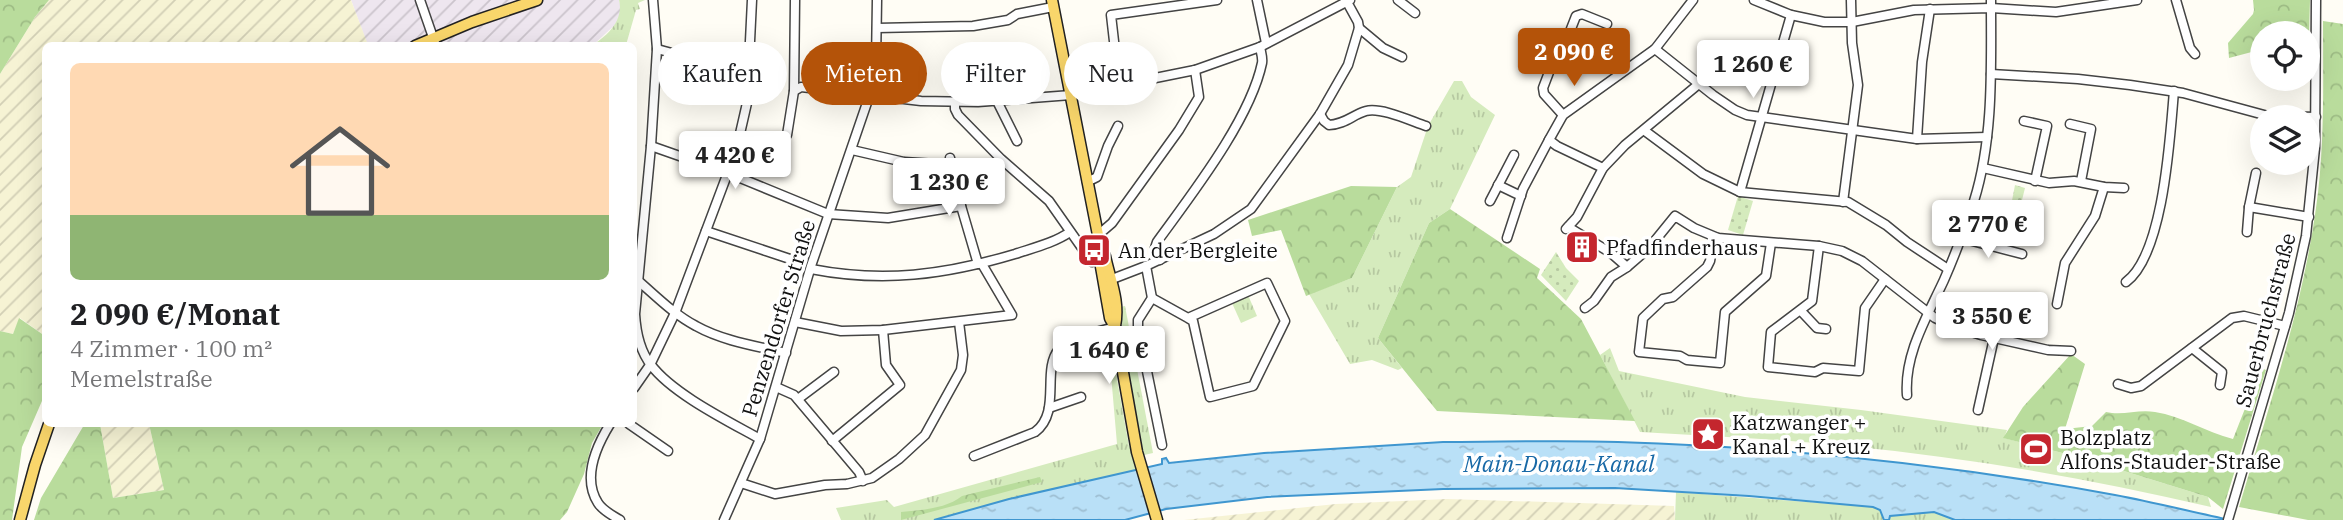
<!DOCTYPE html>
<html lang="de">
<head>
<meta charset="utf-8">
<style>
	body { margin:0; font-family:"IBM Plex Serif",serif; background:#f6f6f6; color:#202124; height:100vh; display:flex; flex-direction:column; font-size:26px; white-space:nowrap }
	* { box-sizing:border-box; margin:0 }
	p { font-size:23px; color:#757577 }
	.icon { flex:none; width:38px; height:38px; fill:none; stroke:currentColor; stroke-width:2; stroke-linecap:round; stroke-linejoin:round }
	.map { position:relative; flex:1; overflow:hidden }
	.drawer { position:absolute; left:42px; top:42px; width:595px; height:385px; display:flex; flex-direction:column; background:#fff; border-radius:10px; box-shadow:0 7px 28px #0002 }
	.drawer>* { flex:none }
	.guide { position:absolute; left:658px; top:42px; width:665px; height:63px; display:flex; gap:14px }
	.buttons { position:absolute; left:2250px; top:21px; display:grid; gap:14px }
	.buttons a { display:grid; place-items:center; width:70px; height:70px; border-radius:50%; background:#fff; box-shadow:0 7px 28px #0002; font-size:35px }
	.price { position:absolute; translate:-50% -60px; padding:0 16px; border-radius:7px; background:#fff; color:#222; font-size:23px; line-height:46px; filter:drop-shadow(0 2px 4px #0008) }
	.price::after { content:''; position:absolute; left:50%; top:42px; width:21px; height:16px; margin-left:-10px; background:inherit; clip-path:polygon(0 0,100% 0,50% 100%) }
	.price.selected { background:#b45309; color:#fff }
	ul { padding:0; list-style:none }
	li { display:grid; align-content:center; gap:14px; height:371px; padding:0 28px }
	li span { display:grid; place-items:center; height:217px; border-radius:10px; color:#555 }
	li>.icon { margin-inline-start:auto }
	span .icon { width:126px; height:126px; fill:#fffc; stroke-width:1 }
	li b { font-size:30px }
	.tag { padding:0 24px; border-radius:32px; background:#fff; box-shadow:0 7px 28px #0002; font-size:24px; line-height:63px }
	.tag.selected { background:#b45309; color:#fff }
	.map>svg:first-child { display:block }
	.industrial { fill:url(#industrial-furrows) }
	.farmland { fill:url(#farmland-furrows) }
	.grass { fill:url(#grass-tufts) }
	.forest { fill:url(#forest-crowns) }
	.park { fill:url(#park-dots) }
	.pitch { fill:#e6f2cf }
	.water { fill:url(#water-ripples); stroke:#3f96cf; stroke-width:2 }
	.lines { fill:none; stroke-linecap:round; stroke-linejoin:round }
	.minor-casing { stroke:#444; stroke-width:11 }
	.major-casing { stroke:#222; stroke-width:13 }
	.minor { stroke:#fff; stroke-width:8 }
	.major { stroke:#f9d66b; stroke-width:10 }
	.labels { text-anchor:middle; dominant-baseline:central; stroke-width:7; stroke-linejoin:round; paint-order:stroke }
	.poi-label { font-size:21px; fill:#111; stroke:#fff; text-anchor:start }
	.street-label { font-size:21px; fill:#111; stroke:#fff }
	.water-label { font-size:23px; font-style:italic; fill:#1768a6; stroke:#fff }
</style>
</head>
<body>
<div class="map">
<svg width="2343" height="520" viewBox="0 0 2343 520">
	<defs>
		<pattern id="industrial-furrows" width="10" height="10" patternUnits="userSpaceOnUse" patternTransform="scale(1.75)"><rect width="10" height="10" fill="#eee6ef"/><path d="M-1 1l2-2M0 10L10 0M9 11l2-2" fill="none" stroke="#cbc4cc"/></pattern>
		<pattern id="farmland-furrows" width="10" height="10" patternUnits="userSpaceOnUse" patternTransform="scale(1.75)"><rect width="10" height="10" fill="#f6f3d4"/><path d="M-1 1l2-2M0 10L10 0M9 11l2-2" fill="none" stroke="#d2cfb5"/></pattern>
		<pattern id="grass-tufts" width="24" height="20" patternUnits="userSpaceOnUse" patternTransform="scale(1.75)"><rect width="24" height="20" fill="#d5ebbd"/><path d="M3 7l-1-3M5 7V3M7 7l1-3M15 17l-1-3M17 17v-4M19 17l1-3" fill="none" stroke="#b6c8a1"/></pattern>
		<pattern id="forest-crowns" width="20" height="18" patternUnits="userSpaceOnUse" patternTransform="scale(1.75)"><rect width="20" height="18" fill="#b9dc9c"/><path d="M2 6a3 3 0 1 1 6 0M12 15a3 3 0 1 1 6 0" fill="none" stroke="#9ebc85"/></pattern>
		<pattern id="park-dots" width="8" height="8" patternUnits="userSpaceOnUse" patternTransform="scale(1.75)"><rect width="8" height="8" fill="#d5ebbd"/><path d="M2 2h.1M6 6h.1" fill="none" stroke="#b6c8a1" stroke-width="1.8" stroke-linecap="round"/></pattern>
		<pattern id="water-ripples" width="26" height="14" patternUnits="userSpaceOnUse" patternTransform="scale(1.75)"><rect width="26" height="14" fill="#b9e0f7"/><path d="M2 4q2-2 4 0t4 0M15 11q2-2 4 0t4 0" fill="none" stroke="#9ebfd3"/></pattern>
	</defs>
	<rect width="100%" height="100%" fill="#fffdf5"/>
	<polygon class="industrial" points="351,0 619,0 622,11 617,23 593,45 368,46"/>
	<g class="farmland">
		<polygon points="49,0 351,0 368,45 46,46 45,336 20,318 13,334 0,331 0,74 35,17"/>
		<polygon points="100,424 149,424 164,490 113,498"/>
		<polygon points="1447,499 1674,506 1675,520 1184,520 1336,504"/>
	</g>
	<g class="grass">
		<path d="M619,0H645L638,3L640,9L636,10L626,45H593C608,35 624,20 619,0Z"/>
		<polygon points="1454,81 1462,81 1471,97 1495,115 1450,209 1429,223 1378,338 1402,368 1398,370 1372,360 1350,364 1309,294 1352,278 1397,187 1411,177 1428,126"/>
		<polygon points="1248,295 1257,316 1241,323 1232,303"/>
		<polygon points="1125,306 1153,453 1144,455 1126,361 1120,307"/>
		<polygon points="1108,340 1110,340 1129,446 1142,469 1009,499 934,520 841,520 836,508 887,500 894,507 1117,444"/>
		<path d="M1610,348L1619,371L1745,397L1861,410L2007,430L2004,438L2082,458L2208,497L2211,507C2091,479 1971,458 1848,446C1779,439 1710,436 1640,432L1600,355Z"/>
		<polygon points="1676,492 1873,507 1880,510 1884,520 1675,520"/>
		<polygon points="1934,512 1955,520 1889,520 1890,516"/>
	</g>
	<g class="forest">
		<polygon points="0,0 49,0 35,17 0,74"/>
		<polygon points="2253,0 2310,0 2309,35 2311,43 2308,43 2308,33 2263,33 2263,49 2229,58 2228,43 2253,14 2254,10"/>
		<path d="M2323,21L2343,24V520H2308L2239,507C2268,409 2302,310 2316,208C2325,146 2323,83 2323,21Z"/>
		<polygon points="1351,186 1397,187 1352,278 1306,296 1281,230 1252,236 1248,220"/>
		<polygon points="1450,209 1540,269 1537,278 1581,319 1635,421 1437,411 1378,338 1429,223"/>
		<polygon points="19,318 45,336 45,394 22,447 12,520 0,520 0,331 13,334"/>
		<path d="M2071,354L2085,364L2065,429L2092,426L2106,412C2123,416 2138,409 2155,412C2182,416 2206,432 2233,439L2261,368L2266,370L2223,509L2208,497L2082,458L2003,438L2023,407Z"/>
		<polygon points="100,424 113,498 164,490 149,424 603,424 592,443 584,474 567,512 560,520 34,520 41,498 84,425"/>
		<path d="M1040,477L1042,482L901,520V512C920,510 946,509 962,496Z"/>
	</g>
	<g class="park">
		<polygon points="2015,185 2025,188 2020,208 2011,206"/>
		<polygon points="1738,196 1753,201 1743,235 1728,230"/>
		<polygon points="1556,252 1566,268 1579,281 1566,301 1541,275"/>
	</g>
	<polygon class="pitch" points="2026,440 2049,446 2046,458 2022,452"/>
	<path class="water" d="M1443,442C1501,442 1560,440 1618,442C1785,447 1952,465 2115,495C2153,502 2192,512 2230,520H1955L1934,512L1890,516L1889,520H1884L1880,510L1873,507L1749,496L1615,488L1443,489L1267,497L1166,509L1125,520H934L1009,499L1162,464V459L1166,458L1169,463L1264,453Z"/>
	<g class="lines">
		<g class="minor-casing">
			<g id="minor">
				<polyline points="420,0 436,46"/>
				<path d="M653,0L657,49L651,146L635,314C636,331 640,351 651,365C673,394 728,421 760,439"/>
				<polyline points="1257,0 1266,43"/>
				<polyline points="1398,0 1415,13"/>
				<polyline points="1754,0 1791,15 1824,22 1852,22 1914,10 1991,8 2056,12 2137,0"/>
				<polyline points="2176,0 2190,48 2195,54"/>
				<polyline points="877,28 973,26 1008,20 1017,14 1053,7"/>
				<polyline points="1359,28 1383,48 1402,57"/>
				<polyline points="657,49 750,74"/>
				<polyline points="1655,49 1713,95 1735,110 1747,115 1917,139 1987,137"/>
				<polyline points="1991,74 2078,79 2130,85 2183,93 2268,116 2316,117"/>
				<polyline points="1119,85 1111,15 1217,0"/>
				<polyline points="794,91 795,0"/>
				<polyline points="997,101 1017,141"/>
				<polyline points="955,102 955,109 958,115 1001,159 1049,201 1082,248 1091,253 1092,262"/>
				<path d="M1320,114L1324,121L1329,125C1346,124 1352,115 1366,111C1381,107 1411,121 1426,126"/>
				<polyline points="1563,115 1544,94 1543,88 1554,59 1562,52 1576,16 1582,14 1607,24"/>
				<polyline points="2024,121 2047,126 2035,181"/>
				<polyline points="2070,124 2091,129 2081,181"/>
				<polyline points="1645,131 1703,174 1740,192 1848,202 1886,225 1907,242 1948,269"/>
				<polyline points="787,135 794,91 801,87 921,101 978,102 1071,95 1195,70 1260,47 1350,0"/>
				<polyline points="1917,139 1922,62 1930,9"/>
				<polyline points="651,146 728,173 828,214 888,218 961,206"/>
				<polyline points="852,150 904,162 952,165"/>
				<polyline points="950,158 961,206 978,264"/>
				<polyline points="1603,168 1557,146 1549,140 1563,115 1655,49 1693,0"/>
				<polyline points="1983,168 2049,183 2074,181 2104,187 2124,188"/>
				<polyline points="1087,182 1097,177 1108,146 1118,126"/>
				<polyline points="1498,185 1521,196"/>
				<polyline points="1740,192 1791,15"/>
				<polyline points="1490,201 1514,155"/>
				<polyline points="1843,202 1858,85 1852,43 1851,0"/>
				<polyline points="2249,207 2309,217"/>
				<polyline points="1568,227 1611,253 1627,267"/>
				<polyline points="1566,229 1577,217 1603,168 1625,145 1700,83"/>
				<polyline points="706,231 790,259"/>
				<polyline points="2247,232 2249,207 2256,173"/>
				<polyline points="1098,235 1112,223 1179,130 1199,97 1195,70"/>
				<polyline points="1507,238 1523,189 1549,140"/>
				<polyline points="1718,238 1713,245 1710,261 1707,267 1673,297 1663,299 1643,318 1639,352 1680,356 1687,360 1720,363 1725,312 1766,276 1771,243"/>
				<polyline points="1961,238 2022,254"/>
				<polyline points="1819,246 1812,301 1771,332 1768,367 1815,372 1823,368 1859,371 1865,308 1885,279"/>
				<path d="M1160,260L1155,248L1157,242C1191,195 1250,120 1262,63C1263,58 1261,53 1260,47"/>
				<polyline points="1146,266 1152,298 1138,320 1138,327 1162,445"/>
				<path d="M811,269C883,283 945,275 1015,254C1033,248 1054,243 1070,232"/>
				<path d="M635,278C655,295 673,314 696,326C723,341 756,346 786,353"/>
				<polyline points="1107,281 1146,266 1214,234 1251,209 1320,114 1348,65 1359,28 1358,22 1347,2"/>
				<path d="M2126,282C2164,254 2170,136 2174,91"/>
				<polyline points="1152,298 1188,318 1193,321 1210,397 1253,386 1285,321 1267,283 1188,318"/>
				<polyline points="2057,304 2065,263 2095,216 2104,187"/>
				<polyline points="1585,308 1594,301 1611,277 1627,267 1649,248 1675,216 1694,228 1718,238 1819,246 1842,251 1862,261 1935,318 1952,326 1981,335 2048,350 2071,351"/>
				<polyline points="1801,311 1817,328 1826,329"/>
				<polyline points="795,322 841,331 883,330 1012,315 982,264"/>
				<polyline points="2192,348 2222,372 2220,385"/>
				<polyline points="2118,384 2131,388 2141,386 2232,318 2244,316 2285,326"/>
				<polyline points="776,387 794,395 859,472 863,481"/>
				<polyline points="634,388 650,365 675,313 736,151 747,103 752,0"/>
				<path d="M1907,395C1904,354 1927,317 1944,280C1955,255 1965,228 1974,201C1994,137 1991,66 1991,0"/>
				<polyline points="798,399 834,372"/>
				<polyline points="1049,408 1081,397"/>
				<polyline points="1978,410 1994,338"/>
				<path d="M610,424C597,445 582,478 598,503C603,511 612,515 620,520"/>
				<polyline points="629,424 668,451"/>
				<polyline points="832,441 900,385 886,365 883,330"/>
				<path d="M974,456L1035,432C1062,412 1041,370 1059,349C1068,338 1100,331 1115,327"/>
				<polyline points="741,483 775,494 825,485 847,484 872,478 899,459 925,435 961,370 963,355 959,322"/>
				<polyline points="724,520 760,439 811,266 870,94 876,63 877,0"/>
				<polyline points="2228,520 2289,313 2306,236 2315,148 2316,0"/>
			</g>
		</g>
		<g class="major-casing">
			<g id="major">
				<polyline points="1052,0 1098,235 1097,244 1110,318 1115,327 1137,452 1157,520"/>
				<polyline points="415,46 472,22 537,0"/>
				<path d="M1105,256C1110,280 1120,301 1115,326"/>
				<polyline points="20,520 35,465 49,424"/>
			</g>
		</g>
		<use href="#minor" class="minor"/>
		<use href="#major" class="major"/>
	</g>
	<defs>
		<g id="building-square" transform="scale(1.75)"><rect x="-9" y="-9" width="18" height="18" rx="4" fill="#c4262e" stroke="#fff"/><path d="M-4-6H4V6H1V3H-1V6H-4ZM-2.5-4.3h1.7v1.8h-1.7ZM.8-4.3h1.7v1.8H.8ZM-2.5-1h1.7V.8h-1.7ZM.8-1h1.7V.8H.8Z" fill="#fff"/></g>
		<g id="bus-square" transform="scale(1.75)"><rect x="-9" y="-9" width="18" height="18" rx="4" fill="#c4262e" stroke="#fff"/><path d="M-5-6H5V4H4V6H2V4H-2V6H-4V4H-5ZM-3.5-4V0h7V-4ZM-3.5 1.2v1.5H-2V1.2ZM2 1.2v1.5H3.5V1.2Z" fill="#fff"/></g>
		<g id="sight-square" transform="scale(1.75)"><rect x="-9" y="-9" width="18" height="18" rx="4" fill="#c4262e" stroke="#fff"/><path d="M0-6L1.8-2.2L6-1.7L2.9 1.2L3.7 5.4L0 3.3L-3.7 5.4L-2.9 1.2L-6-1.7L-1.8-2.2Z" fill="#fff"/></g>
		<g id="stadium-square" transform="scale(1.75)"><rect x="-9" y="-9" width="18" height="18" rx="4" fill="#c4262e" stroke="#fff"/><path d="M0-5a6.5 5 0 1 0 0 10a6.5 5 0 1 0 0-10ZM-3.5-1.8h7v3.6h-7Z" fill="#fff"/></g>
	</defs>
	<g fill-rule="evenodd">
		<use href="#building-square" x="1582" y="247"/>
		<use href="#bus-square" x="1094" y="250"/>
		<use href="#sight-square" x="1708" y="434"/>
		<use href="#stadium-square" x="2036" y="449"/>
	</g>
	<g class="labels">
		<g class="poi-label">
			<text x="1606" y="247">Pfadfinderhaus</text>
			<text x="1118" y="250">An der Bergleite</text>
			<text x="1732" y="422">Katzwanger +<tspan x="1732" dy="24">Kanal + Kreuz</tspan></text>
			<text x="2060" y="437">Bolzplatz<tspan x="2060" dy="24">Alfons-Stauder-Straße</tspan></text>
		</g>
		<g class="street-label">
			<text transform="translate(778 318) rotate(-73)">Penzendorfer Straße</text>
			<text transform="translate(2265 320) rotate(-75)">Sauerbruchstraße</text>
		</g>
		<g class="water-label">
			<text x="1559" y="463">Main-Donau-Kanal</text>
		</g>
	</g>
</svg>
<div class="buttons">
<a><svg class="icon" aria-label="locate" viewBox="0 0 24 24"><circle cx="12" cy="12" r="6"/><path d="M12 2v4M12 18v4M2 12h4M18 12h4"/></svg></a>
<a><svg class="icon" aria-label="layers" viewBox="0 0 24 24"><path d="M12 4l9 5-9 5-9-5zM3 14l9 5 9-5"/></svg></a>
</div>
<b class="price selected" style="left:1574px;top:88px">2 090 €</b>
<b class="price" style="left:1753px;top:100px">1 260 €</b>
<b class="price" style="left:735px;top:191px">4 420 €</b>
<b class="price" style="left:949px;top:218px">1 230 €</b>
<b class="price" style="left:1988px;top:260px">2 770 €</b>
<b class="price" style="left:1992px;top:352px">3 550 €</b>
<b class="price" style="left:1109px;top:386px">1 640 €</b>
<div class="guide">
<a class="tag">Kaufen</a>
<a class="tag selected">Mieten</a>
<a class="tag">Filter</a>
<a class="tag">Neu</a>
</div>
<section class="drawer">
<ul>
<li><span style="background:linear-gradient(#ffd9b3 70%,#8fb573 0)"><svg class="icon" aria-label="home" viewBox="0 0 24 24"><path d="M3 11l9-7 9 7M6 9v11h12V9"/></svg></span><div><b>2 090 €/Monat</b><p>4 Zimmer · 100 m²</p><p>Memelstraße</p></div></li>
</ul>
</section>
</div>
</body>
</html>
